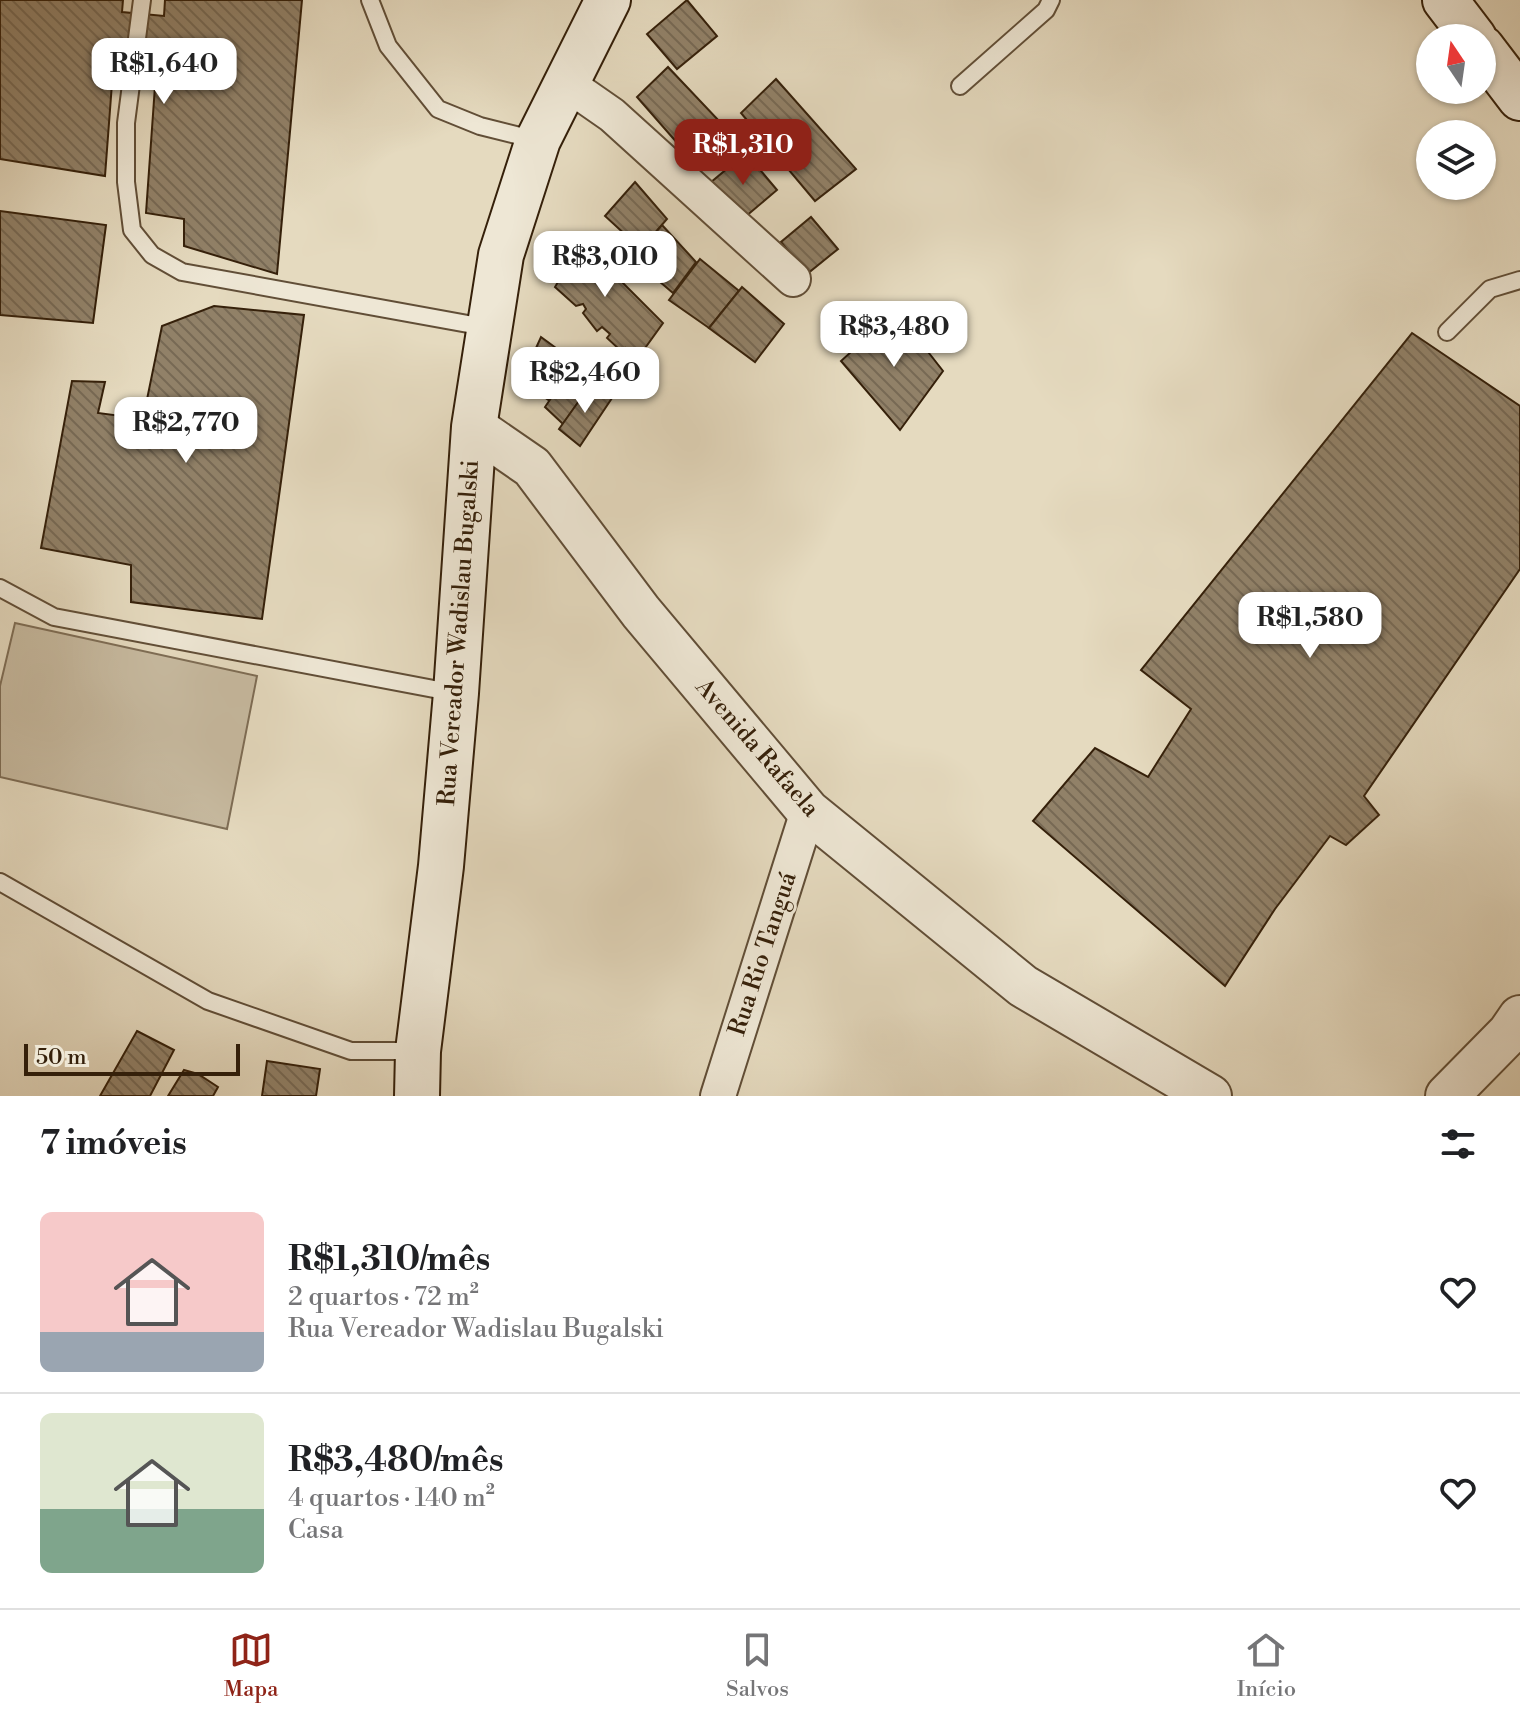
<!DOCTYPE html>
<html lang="pt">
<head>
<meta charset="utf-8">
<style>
	body { margin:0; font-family:"Libre Bodoni",serif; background:#f2f2f2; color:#202124; height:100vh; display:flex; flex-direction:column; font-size:30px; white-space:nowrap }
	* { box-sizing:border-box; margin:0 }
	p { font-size:26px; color:#757577 }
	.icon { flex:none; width:44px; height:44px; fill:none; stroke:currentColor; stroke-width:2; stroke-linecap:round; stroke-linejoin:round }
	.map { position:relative; height:1096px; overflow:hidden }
	.drawer { display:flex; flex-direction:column; background:#fff; flex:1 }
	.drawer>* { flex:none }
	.needle { width:52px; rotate:347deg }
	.fabs { position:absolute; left:1416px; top:24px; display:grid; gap:16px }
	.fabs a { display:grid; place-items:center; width:80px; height:80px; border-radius:50%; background:#fff; box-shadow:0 2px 6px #0004; font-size:40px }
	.scale { position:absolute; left:24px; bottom:20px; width:216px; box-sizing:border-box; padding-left:8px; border:4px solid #35200a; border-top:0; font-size:22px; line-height:28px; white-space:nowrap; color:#35200a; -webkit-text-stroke:6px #eee7d5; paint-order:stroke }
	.price { position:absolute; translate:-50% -68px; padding:0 18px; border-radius:16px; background:#fff; color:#222; font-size:26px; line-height:52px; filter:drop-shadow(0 2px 4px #0008) }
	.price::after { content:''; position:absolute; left:50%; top:48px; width:24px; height:18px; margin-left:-12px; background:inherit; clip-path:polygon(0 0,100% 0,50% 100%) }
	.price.active { background:#8f2418; color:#fff }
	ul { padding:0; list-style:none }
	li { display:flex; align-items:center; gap:24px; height:200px; padding:0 40px }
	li+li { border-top:2px solid #e0e0e0 }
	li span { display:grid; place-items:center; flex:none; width:224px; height:160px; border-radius:12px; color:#555 }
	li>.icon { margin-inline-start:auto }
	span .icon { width:96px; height:96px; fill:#fffc; stroke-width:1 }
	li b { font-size:34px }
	h2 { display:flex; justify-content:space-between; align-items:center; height:96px; padding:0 40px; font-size:34px }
	.menu { display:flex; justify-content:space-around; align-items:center; height:112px; border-top:2px solid #e0e0e0; background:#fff; font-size:22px; color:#757577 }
	.menu a { display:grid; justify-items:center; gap:4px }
	.menu .active { color:#8f2418 }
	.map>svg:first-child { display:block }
	.garden { fill:#c7baa0; stroke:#7e6d55; stroke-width:2 }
	.building { fill:url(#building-back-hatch); stroke:#35200a; stroke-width:2 }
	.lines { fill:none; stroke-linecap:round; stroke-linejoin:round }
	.service-casing { stroke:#614e37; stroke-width:20 }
	.minor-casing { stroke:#614e37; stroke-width:38 }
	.tertiary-casing { stroke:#614e37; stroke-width:46 }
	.secondary-casing { stroke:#35200a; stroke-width:48 }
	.service { stroke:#eee7d5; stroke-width:16 }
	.minor { stroke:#eee7d5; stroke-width:34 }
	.tertiary { stroke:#eee7d5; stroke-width:42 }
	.secondary { stroke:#eee7d5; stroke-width:44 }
	.labels { text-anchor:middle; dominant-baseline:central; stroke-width:6; stroke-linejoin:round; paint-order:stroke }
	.street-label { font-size:24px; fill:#35200a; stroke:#eee7d5 }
</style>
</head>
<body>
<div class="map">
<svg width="1520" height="1096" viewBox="0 0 1520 1096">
	<defs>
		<pattern id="building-back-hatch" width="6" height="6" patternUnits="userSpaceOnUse" patternTransform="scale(2)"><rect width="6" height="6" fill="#918168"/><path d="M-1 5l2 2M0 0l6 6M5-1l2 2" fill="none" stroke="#776954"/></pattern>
	</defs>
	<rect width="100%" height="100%" fill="#e5dabf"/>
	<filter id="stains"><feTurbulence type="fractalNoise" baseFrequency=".0025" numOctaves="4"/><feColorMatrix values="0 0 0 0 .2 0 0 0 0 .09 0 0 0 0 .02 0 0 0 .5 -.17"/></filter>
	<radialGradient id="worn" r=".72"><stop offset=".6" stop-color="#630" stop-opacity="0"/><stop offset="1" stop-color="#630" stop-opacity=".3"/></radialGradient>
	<polygon class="garden" points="15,623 257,676 227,829 0,777 0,686"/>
	<g class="building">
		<polygon points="0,0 123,0 122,12 164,16 165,0 302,0 277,274 184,246 184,219 146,213 156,72 113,70 105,176 0,159"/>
		<polygon points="687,0 717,36 677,69 647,34"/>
		<polygon points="668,67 720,122 686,153 637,97"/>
		<polygon points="776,79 856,169 815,201 741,113"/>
		<polygon points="746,153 777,190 739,222 710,183"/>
		<polygon points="635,182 667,219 641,249 605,216"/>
		<polygon points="0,211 106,225 93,323 0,315"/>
		<polygon points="811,217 838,249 807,274 781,242"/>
		<polygon points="662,225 696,262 673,293 633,259"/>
		<polygon points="577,237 663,323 635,362 625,348 621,351 607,338 610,334 602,327 597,331 583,313 586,309 583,304 576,306 555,287 558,282 548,273"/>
		<polygon points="700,259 739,291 709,328 669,300"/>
		<polygon points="742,287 784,324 755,362 709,328"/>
		<polygon points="214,306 304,315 262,619 131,602 131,565 41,548 72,381 105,382 98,413 143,419 162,326"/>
		<polygon points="896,311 943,371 900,430 841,361"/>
		<polygon points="1412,333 1520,406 1520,569 1364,796 1379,815 1346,845 1330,836 1275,909 1225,986 1033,821 1095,748 1148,777 1191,709 1141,670"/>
		<polygon points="541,337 575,362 550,401 521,381"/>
		<polygon points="573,366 594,380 563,424 545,407"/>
		<polygon points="591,384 612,398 580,446 559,429"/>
		<polygon points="137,1031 174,1050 150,1096 100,1096"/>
		<polygon points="267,1061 320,1069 316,1096 262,1096"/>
		<polygon points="184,1070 198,1074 218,1087 213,1096 168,1096"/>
	</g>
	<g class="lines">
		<g class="service-casing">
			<g id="service">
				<polyline points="142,0 126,123 126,182 132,230 152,255 182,272 490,328"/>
				<polyline points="370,0 388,46 438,109 480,126 536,140"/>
				<polyline points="960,86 1046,10 1051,0"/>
				<polyline points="1447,332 1490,289 1520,280"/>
				<polyline points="0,588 54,617 455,693"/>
				<polyline points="0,882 208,1001 351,1051 416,1051"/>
			</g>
		</g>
		<g class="minor-casing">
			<g id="minor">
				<polyline points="566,83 612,115 793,279"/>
				<polyline points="718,1096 808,811"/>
			</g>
		</g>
		<g class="tertiary-casing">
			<g id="tertiary">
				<polyline points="474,427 532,467 641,612 808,811 1023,986 1210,1096"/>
				<polyline points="1447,1096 1509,1033 1520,1017"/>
			</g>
		</g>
		<g class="secondary-casing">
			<g id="secondary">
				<polyline points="1445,0 1474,38"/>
				<polyline points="1482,48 1520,98"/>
				<polyline points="417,1096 418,1051 441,866 456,693 474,427 501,255 538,140 608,0"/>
			</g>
		</g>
		<use href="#service" class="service"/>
		<use href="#minor" class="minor"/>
		<use href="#tertiary" class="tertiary"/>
		<use href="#secondary" class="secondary"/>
	</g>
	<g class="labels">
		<g class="street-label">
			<text transform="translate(459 633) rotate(-86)">Rua Vereador Wadislau Bugalski</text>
			<text transform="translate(757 748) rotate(49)">Avenida Rafaela</text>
			<text transform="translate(763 954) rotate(-72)">Rua Rio Tanguá</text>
		</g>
	</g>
	<rect width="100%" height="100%" filter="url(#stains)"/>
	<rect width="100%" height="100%" fill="url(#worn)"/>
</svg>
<div class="fabs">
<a><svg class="needle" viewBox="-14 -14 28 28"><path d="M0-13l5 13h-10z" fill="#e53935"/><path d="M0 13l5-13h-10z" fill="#757577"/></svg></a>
<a><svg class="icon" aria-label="layers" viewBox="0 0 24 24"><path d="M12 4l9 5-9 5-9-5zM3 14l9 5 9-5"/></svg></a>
</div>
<div class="scale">50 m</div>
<b class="price" style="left:164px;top:106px">R$1,640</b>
<b class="price active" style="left:743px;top:187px">R$1,310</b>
<b class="price" style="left:605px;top:299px">R$3,010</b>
<b class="price" style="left:894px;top:369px">R$3,480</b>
<b class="price" style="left:585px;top:415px">R$2,460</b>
<b class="price" style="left:186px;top:465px">R$2,770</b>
<b class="price" style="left:1310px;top:660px">R$1,580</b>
</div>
<section class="drawer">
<h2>7 imóveis<svg class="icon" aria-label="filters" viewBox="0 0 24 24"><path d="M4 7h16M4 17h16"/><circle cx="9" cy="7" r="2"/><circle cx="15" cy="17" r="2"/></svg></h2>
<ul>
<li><span style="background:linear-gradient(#f6c9c9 75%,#9aa5b1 0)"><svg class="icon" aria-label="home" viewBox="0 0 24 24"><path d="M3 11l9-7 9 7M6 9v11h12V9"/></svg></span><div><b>R$1,310/mês</b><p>2 quartos · 72 m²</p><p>Rua Vereador Wadislau Bugalski</p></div><svg class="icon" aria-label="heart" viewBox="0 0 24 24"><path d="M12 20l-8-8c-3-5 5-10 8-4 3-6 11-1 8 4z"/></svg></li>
<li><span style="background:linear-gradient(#dfe7d0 60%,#7fa58c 0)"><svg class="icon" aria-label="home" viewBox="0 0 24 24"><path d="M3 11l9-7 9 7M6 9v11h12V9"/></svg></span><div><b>R$3,480/mês</b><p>4 quartos · 140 m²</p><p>Casa</p></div><svg class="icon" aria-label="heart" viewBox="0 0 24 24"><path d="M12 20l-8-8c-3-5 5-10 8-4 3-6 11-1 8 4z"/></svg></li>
</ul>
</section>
<nav class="menu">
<a class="active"><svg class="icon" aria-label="map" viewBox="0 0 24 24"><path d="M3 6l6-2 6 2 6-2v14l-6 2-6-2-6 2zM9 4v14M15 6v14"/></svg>Mapa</a>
<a><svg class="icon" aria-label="saved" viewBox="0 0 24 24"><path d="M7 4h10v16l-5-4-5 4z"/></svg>Salvos</a>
<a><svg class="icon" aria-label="home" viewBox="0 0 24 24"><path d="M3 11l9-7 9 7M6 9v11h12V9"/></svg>Início</a>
</nav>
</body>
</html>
